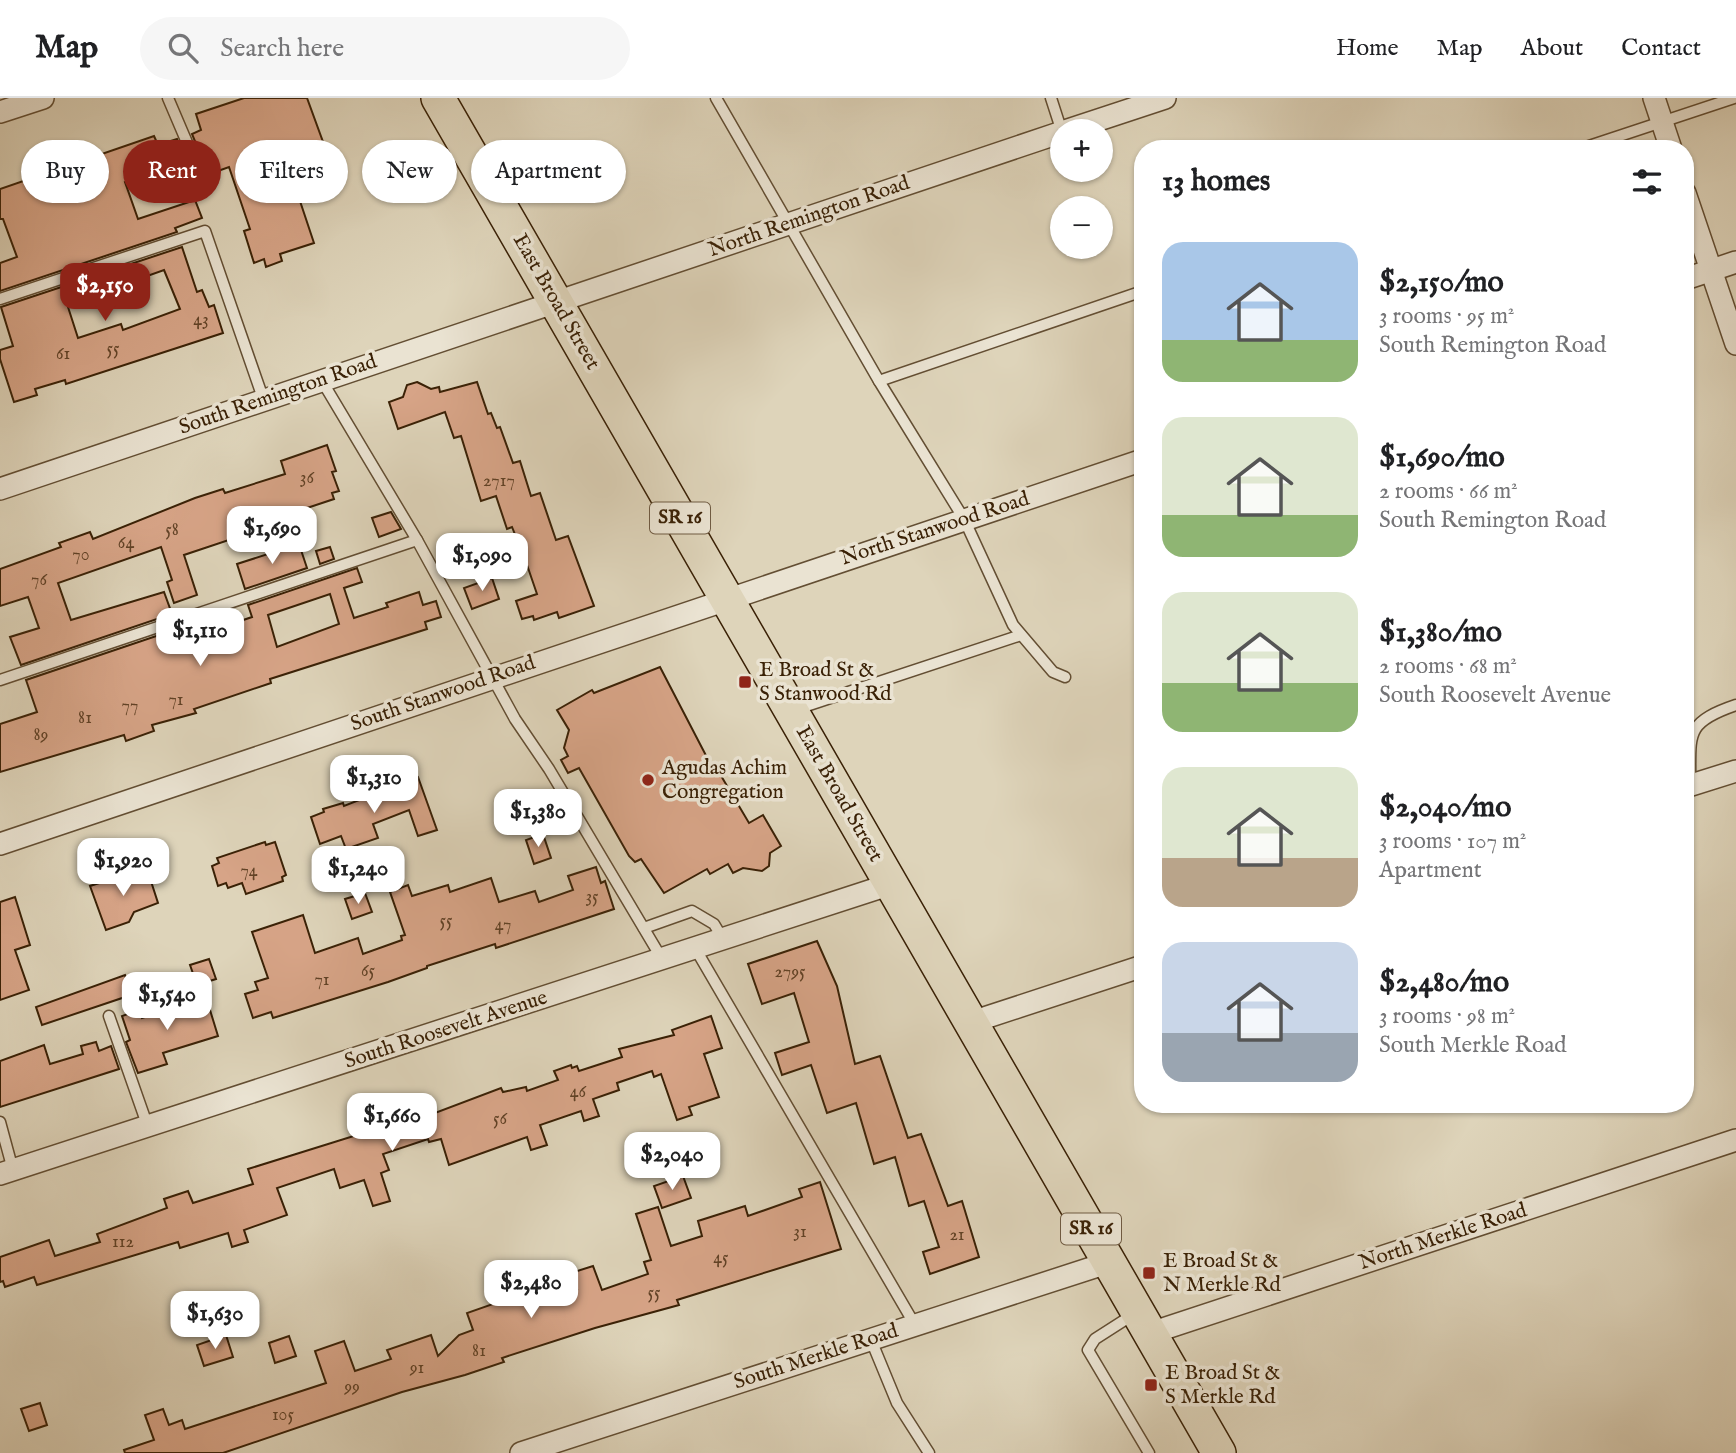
<!DOCTYPE html>
<html lang="en">
<head>
<meta charset="utf-8">
<style>
	body { margin:0; font-family:"IM FELL English",serif; background:#f6f6f6; color:#202124; height:100vh; display:flex; flex-direction:column; font-size:26px; white-space:nowrap }
	* { box-sizing:border-box; margin:0 }
	p { font-size:23px; color:#757577 }
	.icon { flex:none; width:38px; height:38px; fill:none; stroke:currentColor; stroke-width:2; stroke-linecap:round; stroke-linejoin:round }
	.map { position:relative; flex:1; overflow:hidden }
	.details { position:absolute; left:1134px; top:42px; width:560px; height:973px; display:flex; flex-direction:column; background:#fff; border-radius:28px; box-shadow:0 2px 5px #0004 }
	.details>* { flex:none }
	.guide { position:absolute; left:21px; top:42px; width:665px; height:63px; display:flex; gap:14px }
	.tools { position:absolute; left:1050px; top:21px; display:grid; gap:14px }
	.tools a { display:grid; place-items:center; width:63px; height:63px; border-radius:50%; background:#fff; box-shadow:0 2px 5px #0004; font-size:35px }
	.price { position:absolute; translate:-50% -60px; padding:0 16px; border-radius:14px; background:#fff; color:#222; font-size:23px; line-height:46px; filter:drop-shadow(0 2px 4px #0008) }
	.price::after { content:''; position:absolute; left:50%; top:42px; width:21px; height:16px; margin-left:-10px; background:inherit; clip-path:polygon(0 0,100% 0,50% 100%) }
	.price.active { background:#8f2418; color:#fff }
	ul { padding:0; list-style:none }
	li { display:flex; align-items:center; gap:21px; height:175px; padding:0 28px }
	li span { display:grid; place-items:center; flex:none; width:196px; height:140px; border-radius:21px; color:#555 }
	li>.icon { margin-inline-start:auto }
	span .icon { width:84px; height:84px; fill:#fffc; stroke-width:1 }
	li b { font-size:30px }
	h2 { display:flex; justify-content:space-between; align-items:center; height:84px; padding:0 28px; font-size:30px }
	.pill { padding:0 24px; border-radius:32px; background:#fff; box-shadow:0 2px 5px #0004; font-size:24px; line-height:63px }
	.pill.active { background:#8f2418; color:#fff }
	header { display:flex; align-items:center; gap:42px; box-sizing:border-box; height:98px; padding:0 35px; background:#fff; border-bottom:2px solid #e0e0e0 }
	header strong { font-size:33px }
	nav { display:flex; gap:38px; margin-inline-start:auto; font-size:24px }
	.search { width:490px; height:63px; background:#f6f6f6; display:flex; align-items:center; gap:18px; box-sizing:border-box; padding:0 24px; border-radius:38px; color:#757577; font-size:26px }
	.map>svg:first-child { display:block }
	.building { fill:#d7a487; stroke:#3a2106; stroke-width:2; fill-rule:evenodd }
	.lines { fill:none; stroke-linecap:round; stroke-linejoin:round }
	.service-casing { stroke:#634e33; stroke-width:13 }
	.minor-casing { stroke:#634e33; stroke-width:24 }
	.primary-casing { stroke:#3a2106; stroke-width:36 }
	.service { stroke:#eae3d2; stroke-width:10 }
	.minor { stroke:#eae3d2; stroke-width:21 }
	.primary { stroke:#ded4ba; stroke-width:33 }
	.poi-dot { fill:#8f2418; stroke:#eae3d2; stroke-width:2.5 }
	.labels { text-anchor:middle; dominant-baseline:central; stroke-width:7; stroke-linejoin:round; paint-order:stroke }
	.number-label { font-size:18px; fill:#614226 }
	.shield { fill:#eae3d2; stroke:#6f5b43; stroke-width:2 }
	.shield-label { font-size:19px; font-weight:bold; fill:#3a2106 }
	.street-label { font-size:21px; fill:#3a2106; stroke:#eae3d2 }
	.poi-label { font-size:21px; fill:#3a2106; stroke:#eae3d2; text-anchor:start }
</style>
</head>
<body>
<header>
<strong>Map</strong>
<div class="search"><svg class="icon" aria-label="search" viewBox="0 0 24 24"><circle cx="10" cy="10" r="6"/><path d="M15 15l6 6"/></svg>Search here</div>
<nav><a>Home</a><a>Map</a><a>About</a><a>Contact</a></nav>
</header>
<div class="map">
<svg width="1736" height="1355" viewBox="0 0 1736 1355">
	<rect width="100%" height="100%" fill="#ded4ba"/>
	<filter id="stains"><feTurbulence type="fractalNoise" baseFrequency=".00286" numOctaves="4"/><feColorMatrix values="0 0 0 0 .2 0 0 0 0 .09 0 0 0 0 .02 0 0 0 .5 -.17"/></filter>
	<radialGradient id="worn" r=".72"><stop offset=".6" stop-color="#630" stop-opacity="0"/><stop offset="1" stop-color="#630" stop-opacity=".3"/></radialGradient>
	<g class="building">
		<polygon points="244,0 307,0 334,74 296,91 314,145 280,156 282,163 266,169 264,161 254,165 244,133 250,131 229,69 218,73 212,55 201,58 192,36 201,32 196,16"/>
		<polygon points="154,38 158,47 177,41 186,63 125,84 138,121 195,102 202,120 175,130 177,134 0,193 0,165 17,159 3,121 0,121 0,91"/>
		<path d="M182,149L197,194L202,192L209,209L214,207L223,235L66,286L65,282L35,291L37,297L14,304L0,261V252L13,248L1,209ZM164,172L180,211L123,232L121,226L78,240L68,209L71,205Z"/>
		<polygon points="417,284 431,291 439,289 440,294 477,284 488,316 491,315 497,330 500,329 513,365 520,363 531,398 540,395 556,442 568,438 594,508 559,520 557,514 534,522 533,518 522,521 516,503 537,496 526,464 512,429 507,431 496,398 481,403 461,338 454,340 445,314 398,331 389,304 403,299 407,287"/>
		<polygon points="327,347 336,373 332,374 339,393 332,395 334,401 298,413 297,410 263,420 262,414 229,424 233,435 229,442 184,457 197,497 174,505 167,484 172,482 161,449 58,485 71,522 164,494 172,516 21,567 10,539 39,530 28,499 0,508 0,471 61,449 59,445 90,434 93,441 195,400 223,391 225,395 285,376 281,363"/>
		<polygon points="391,414 401,431 379,439 372,420"/>
		<polygon points="299,446 307,470 245,491 237,466"/>
		<polygon points="330,449 334,461 320,466 316,453"/>
		<path d="M357,470L362,484L344,490L354,520L388,509L386,505L419,494L423,507L436,503L441,519L425,524L427,531L270,581L271,585L194,611L196,615L152,627L154,633L126,643L124,637L0,674V626L37,614L26,582L177,531L181,543L252,519L248,507ZM330,496L339,526L277,549L268,517Z"/>
		<polygon points="492,480 499,501 472,511 464,490"/>
		<polygon points="660,569 713,671 717,671 749,725 763,717 781,748 770,755 769,768 762,773 743,770 733,775 728,766 710,776 707,771 664,795 641,761 635,764 629,758 579,670 568,675 561,662 568,658 564,650 569,632 557,612 592,592 594,595"/>
		<polygon points="418,679 437,732 418,738 409,712 373,726 378,740 346,751 341,738 320,746 311,719 324,714 323,711 343,705 344,708"/>
		<polygon points="543,736 551,760 534,766 526,742"/>
		<polygon points="265,744 266,747 275,744 286,777 282,779 283,783 246,796 242,785 228,790 226,785 218,788 212,768 219,765 217,760"/>
		<polygon points="596,769 601,785 605,783 614,811 496,850 495,846 427,868 427,870 388,884 273,920 271,914 253,920 245,896 258,892 255,884 268,880 252,834 303,817 315,855 358,840 363,856 402,842 401,838 405,837 390,794 408,787 412,798 448,787 450,794 491,780 499,804 535,793 539,804 573,792 568,778"/>
		<polygon points="148,774 158,805 134,814 129,824 106,832 90,788 124,777 125,781"/>
		<polygon points="365,795 372,814 352,821 345,801"/>
		<polygon points="15,799 30,847 15,852 29,892 0,902 0,804"/>
		<polygon points="817,843 837,888 855,966 880,958 908,1040 921,1036 948,1108 962,1103 979,1159 930,1176 923,1154 939,1149 924,1103 909,1108 895,1059 874,1066 856,1005 827,1015 811,967 782,977 775,955 809,944 794,895 762,906 748,866"/>
		<polygon points="209,861 216,881 197,887 190,867"/>
		<polygon points="125,877 131,897 42,927 36,909"/>
		<polygon points="206,899 218,938 163,955 167,966 138,975 126,944 130,942 122,918 139,912 142,920"/>
		<polygon points="711,918 722,950 704,956 719,999 689,1009 692,1017 677,1022 661,976 654,979 652,973 617,985 619,992 593,1001 599,1018 584,1023 581,1013 540,1027 547,1047 531,1052 527,1039 449,1067 441,1041 429,1044 428,1041 383,1056 389,1072 381,1075 390,1103 373,1108 364,1082 340,1090 334,1071 277,1090 287,1117 244,1132 248,1144 232,1149 228,1135 180,1150 178,1144 37,1187 34,1179 5,1189 3,1183 0,1184 0,1159 49,1142 55,1158 100,1144 97,1136 167,1110 164,1101 188,1093 193,1105 253,1086 248,1071 376,1031 377,1037 501,990 503,994 526,989 527,993 558,982 554,973 571,967 572,970 577,968 579,973 622,959 619,951 674,937 672,932"/>
		<polygon points="96,944 99,953 111,948 119,971 0,1009 0,963 44,947 50,966 83,956 81,948"/>
		<polygon points="683,1078 691,1100 662,1110 654,1088"/>
		<polygon points="820,1084 841,1151 677,1202 679,1207 595,1230 502,1260 504,1264 465,1277 402,1294 223,1355 125,1355 124,1352 154,1342 145,1317 163,1311 169,1327 182,1322 185,1331 326,1285 315,1253 344,1243 355,1273 391,1261 387,1252 431,1237 438,1258 459,1237 473,1232 467,1215 496,1205 486,1175 515,1166 527,1207 577,1191 571,1175 593,1168 602,1192 648,1176 644,1164 651,1162 636,1116 658,1109 671,1148 702,1138 698,1123 745,1108 748,1118 802,1099 799,1091"/>
		<polygon points="226,1237 233,1259 204,1268 197,1247"/>
		<polygon points="289,1238 296,1258 275,1265 269,1245"/>
		<polygon points="40,1305 47,1327 29,1333 21,1311"/>
	</g>
	<g class="lines">
		<g class="service-casing">
			<g id="service">
				<polyline points="168,0 194,61"/>
				<polyline points="716,0 879,283 964,421 1013,527 1053,574 1065,579"/>
				<polyline points="1051,0 1062,34"/>
				<polyline points="1580,51 1734,0"/>
				<polyline points="0,201 205,133 264,303"/>
				<polyline points="322,283 417,442 515,621 549,671 662,861"/>
				<polyline points="879,283 1143,193"/>
				<polyline points="0,582 417,442"/>
				<polyline points="794,612 1021,537"/>
				<path d="M1690,687C1691,637 1683,625 1736,607"/>
				<polyline points="644,830 692,813 714,826 723,841"/>
				<polyline points="695,850 915,1227"/>
				<polyline points="109,918 148,1029"/>
				<polyline points="0,1024 13,1072"/>
				<polyline points="1134,1216 1095,1241 1088,1252 1149,1355"/>
				<polyline points="871,1242 897,1305 929,1355"/>
			</g>
		</g>
		<g class="minor-casing">
			<g id="minor">
				<polyline points="1654,0 1671,51"/>
				<polyline points="0,14 43,0"/>
				<polyline points="1065,33 1165,0"/>
				<polyline points="1685,95 1736,246"/>
				<polyline points="1685,181 1736,164"/>
				<polyline points="0,391 1062,34"/>
				<polyline points="1685,689 1736,673"/>
				<polyline points="0,746 1143,362"/>
				<polyline points="972,924 1143,868"/>
				<polyline points="0,1076 891,786"/>
				<polyline points="1151,1235 1736,1042"/>
				<polyline points="521,1355 1110,1164"/>
			</g>
		</g>
		<g class="primary-casing">
			<polyline id="primary" points="438,0 1219,1355"/>
		</g>
		<use href="#service" class="service"/>
		<use href="#minor" class="minor"/>
		<use href="#primary" class="primary"/>
	</g>
	<g class="poi-dot">
		<rect x="738" y="577" width="14" height="14" rx="3.5"/>
		<circle cx="648" cy="682" r="7"/>
		<rect x="1142" y="1168" width="14" height="14" rx="3.5"/>
		<rect x="1144" y="1280" width="14" height="14" rx="3.5"/>
	</g>
	<g class="labels">
		<g class="number-label">
			<text x="201" y="222">43</text>
			<text x="113" y="251">55</text>
			<text x="63" y="256">61</text>
			<text x="307" y="380">36</text>
			<text x="499" y="383">2717</text>
			<text x="172" y="432">58</text>
			<text x="126" y="445">64</text>
			<text x="81" y="457">70</text>
			<text x="39" y="482">76</text>
			<text x="176" y="602">71</text>
			<text x="130" y="608">77</text>
			<text x="85" y="620">81</text>
			<text x="41" y="637">89</text>
			<text x="249" y="773">74</text>
			<text x="592" y="799">35</text>
			<text x="446" y="823">55</text>
			<text x="503" y="827">47</text>
			<text x="368" y="873">65</text>
			<text x="790" y="874">2795</text>
			<text x="322" y="882">71</text>
			<text x="578" y="994">46</text>
			<text x="500" y="1021">56</text>
			<text x="800" y="1134">31</text>
			<text x="957" y="1137">21</text>
			<text x="123" y="1144">112</text>
			<text x="721" y="1160">45</text>
			<text x="654" y="1195">55</text>
			<text x="479" y="1253">81</text>
			<text x="417" y="1270">91</text>
			<text x="352" y="1289">99</text>
			<text x="283" y="1317">105</text>
		</g>
		<g class="shield">
			<rect x="650" y="404.5" width="60" height="31" rx="5"/>
			<rect x="1061" y="1115.5" width="60" height="31" rx="5"/>
		</g>
		<g class="shield-label">
			<text x="680" y="420">SR 16</text>
			<text x="1091" y="1131">SR 16</text>
		</g>
		<g class="street-label">
			<text transform="translate(809 119) rotate(-19)">North Remington Road</text>
			<text transform="translate(556 204) rotate(60)">East Broad Street</text>
			<text transform="translate(278 297) rotate(-19)">South Remington Road</text>
			<text transform="translate(935 431) rotate(-18)">North Stanwood Road</text>
			<text transform="translate(443 596) rotate(-19)">South Stanwood Road</text>
			<text transform="translate(839 696) rotate(60)">East Broad Street</text>
			<text transform="translate(446 932) rotate(-18)">South Roosevelt Avenue</text>
			<text transform="translate(1443 1139) rotate(-18)">North Merkle Road</text>
			<text transform="translate(816 1259) rotate(-18)">South Merkle Road</text>
		</g>
		<g class="poi-label">
			<text x="759" y="572">E Broad St &amp;<tspan x="759" dy="24">S Stanwood Rd</tspan></text>
			<text x="662" y="670">Agudas Achim<tspan x="662" dy="24">Congregation</tspan></text>
			<text x="1163" y="1163">E Broad St &amp;<tspan x="1163" dy="24">N Merkle Rd</tspan></text>
			<text x="1165" y="1275">E Broad St &amp;<tspan x="1165" dy="24">S Merkle Rd</tspan></text>
		</g>
	</g>
	<rect width="100%" height="100%" filter="url(#stains)"/>
	<rect width="100%" height="100%" fill="url(#worn)"/>
</svg>
<div class="tools">
<a>+</a>
<a>−</a>
</div>
<b class="price active" style="left:105px;top:225px">$2,150</b>
<b class="price" style="left:272px;top:468px">$1,690</b>
<b class="price" style="left:482px;top:495px">$1,090</b>
<b class="price" style="left:200px;top:570px">$1,110</b>
<b class="price" style="left:374px;top:717px">$1,310</b>
<b class="price" style="left:538px;top:751px">$1,380</b>
<b class="price" style="left:123px;top:800px">$1,920</b>
<b class="price" style="left:358px;top:808px">$1,240</b>
<b class="price" style="left:167px;top:934px">$1,540</b>
<b class="price" style="left:392px;top:1055px">$1,660</b>
<b class="price" style="left:672px;top:1094px">$2,040</b>
<b class="price" style="left:531px;top:1222px">$2,480</b>
<b class="price" style="left:215px;top:1253px">$1,630</b>
<div class="guide">
<a class="pill">Buy</a>
<a class="pill active">Rent</a>
<a class="pill">Filters</a>
<a class="pill">New</a>
<a class="pill">Apartment</a>
</div>
<section class="details">
<h2>13 homes<svg class="icon" aria-label="filters" viewBox="0 0 24 24"><path d="M4 7h16M4 17h16"/><circle cx="9" cy="7" r="2"/><circle cx="15" cy="17" r="2"/></svg></h2>
<ul>
<li><span style="background:linear-gradient(#a9c7e8 70%,#8fb573 0)"><svg class="icon" aria-label="home" viewBox="0 0 24 24"><path d="M3 11l9-7 9 7M6 9v11h12V9"/></svg></span><div><b>$2,150/mo</b><p>3 rooms · 95 m²</p><p>South Remington Road</p></div></li>
<li><span style="background:linear-gradient(#dfe7d0 70%,#8fb573 0)"><svg class="icon" aria-label="home" viewBox="0 0 24 24"><path d="M3 11l9-7 9 7M6 9v11h12V9"/></svg></span><div><b>$1,690/mo</b><p>2 rooms · 66 m²</p><p>South Remington Road</p></div></li>
<li><span style="background:linear-gradient(#dfe7d0 65%,#8fb573 0)"><svg class="icon" aria-label="home" viewBox="0 0 24 24"><path d="M3 11l9-7 9 7M6 9v11h12V9"/></svg></span><div><b>$1,380/mo</b><p>2 rooms · 68 m²</p><p>South Roosevelt Avenue</p></div></li>
<li><span style="background:linear-gradient(#dfe7d0 65%,#b9a48a 0)"><svg class="icon" aria-label="home" viewBox="0 0 24 24"><path d="M3 11l9-7 9 7M6 9v11h12V9"/></svg></span><div><b>$2,040/mo</b><p>3 rooms · 107 m²</p><p>Apartment</p></div></li>
<li><span style="background:linear-gradient(#c9d6e8 65%,#9aa5b1 0)"><svg class="icon" aria-label="home" viewBox="0 0 24 24"><path d="M3 11l9-7 9 7M6 9v11h12V9"/></svg></span><div><b>$2,480/mo</b><p>3 rooms · 98 m²</p><p>South Merkle Road</p></div></li>
</ul>
</section>
</div>
</body>
</html>
